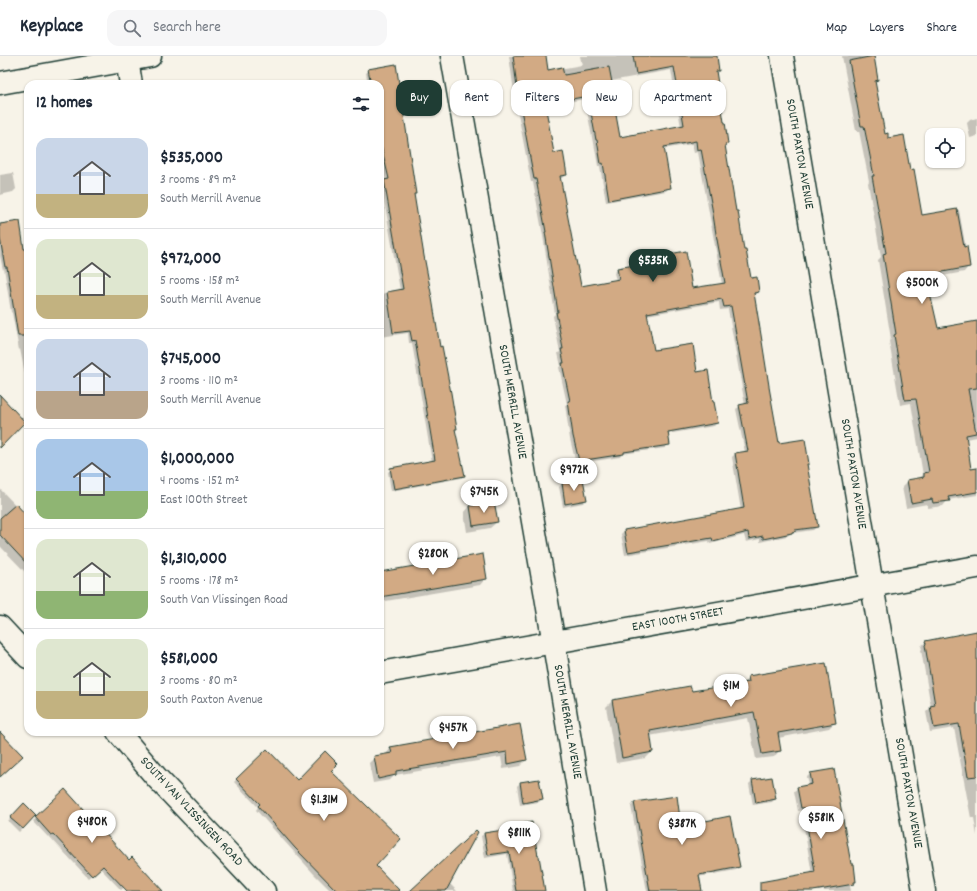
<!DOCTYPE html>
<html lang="en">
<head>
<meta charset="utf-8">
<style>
	body { margin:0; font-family:Dekko,sans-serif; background:#f6f6f7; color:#1f2937; height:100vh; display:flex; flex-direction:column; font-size:15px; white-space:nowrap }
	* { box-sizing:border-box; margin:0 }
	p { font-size:13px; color:#747a83 }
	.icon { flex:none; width:22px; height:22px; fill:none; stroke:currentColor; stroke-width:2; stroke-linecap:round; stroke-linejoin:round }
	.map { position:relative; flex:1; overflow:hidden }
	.sheet { position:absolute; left:24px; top:24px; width:360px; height:656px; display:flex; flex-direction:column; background:#fff; border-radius:12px; box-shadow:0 1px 3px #0004 }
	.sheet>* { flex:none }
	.guide { position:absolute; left:396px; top:24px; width:380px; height:36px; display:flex; gap:8px }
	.controls { position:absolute; left:925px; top:72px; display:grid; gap:8px }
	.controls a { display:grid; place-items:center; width:40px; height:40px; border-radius:8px; background:#fff; box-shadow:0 1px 3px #0004; font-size:20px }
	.price { position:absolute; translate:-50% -34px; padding:0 9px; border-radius:14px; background:#fff; color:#222; font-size:13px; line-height:26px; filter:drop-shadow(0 1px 2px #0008) }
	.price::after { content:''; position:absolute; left:50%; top:24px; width:12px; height:9px; margin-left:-6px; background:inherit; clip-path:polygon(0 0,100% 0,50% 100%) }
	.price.current { background:#1f3d34; color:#fff }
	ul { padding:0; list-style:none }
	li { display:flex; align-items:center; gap:12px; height:100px; padding:0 12px }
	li+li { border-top:1px solid #e0e1e3 }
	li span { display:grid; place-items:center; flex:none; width:112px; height:80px; border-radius:12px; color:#555 }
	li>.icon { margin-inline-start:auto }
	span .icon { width:48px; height:48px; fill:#fffc; stroke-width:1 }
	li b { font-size:17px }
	h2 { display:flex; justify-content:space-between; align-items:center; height:48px; padding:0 12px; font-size:17px }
	.tag { padding:0 14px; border-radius:12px; background:#fff; box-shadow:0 1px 3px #0004; font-size:14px; line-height:36px }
	.tag.current { background:#1f3d34; color:#fff }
	header { display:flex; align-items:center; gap:24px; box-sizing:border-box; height:56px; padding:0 20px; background:#fff; border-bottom:1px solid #e0e1e3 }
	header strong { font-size:19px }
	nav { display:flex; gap:22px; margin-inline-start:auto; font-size:14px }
	.search { width:280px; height:36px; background:#f6f6f7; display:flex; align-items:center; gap:10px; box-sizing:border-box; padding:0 14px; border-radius:12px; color:#747a83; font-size:15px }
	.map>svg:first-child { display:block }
	.shadow { fill:#0003; fill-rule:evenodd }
	.building { fill:#d2aa84; stroke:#1f3d34; fill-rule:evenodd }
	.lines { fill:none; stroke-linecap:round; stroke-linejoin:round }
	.minor-casing { stroke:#1f3d34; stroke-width:25 }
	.major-casing { stroke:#1f3d34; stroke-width:25 }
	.minor { stroke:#f7f3e8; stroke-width:22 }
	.major { stroke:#f7f3e8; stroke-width:22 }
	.labels { text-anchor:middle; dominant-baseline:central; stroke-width:3.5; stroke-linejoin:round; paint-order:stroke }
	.street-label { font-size:13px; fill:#1f3d34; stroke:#f7f3e8 }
</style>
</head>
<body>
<header>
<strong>Keyplace</strong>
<div class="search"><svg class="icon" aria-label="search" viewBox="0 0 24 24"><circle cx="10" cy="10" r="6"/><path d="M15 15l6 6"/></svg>Search here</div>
<nav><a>Map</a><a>Layers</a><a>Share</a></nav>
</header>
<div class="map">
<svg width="977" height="835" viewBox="0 0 977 835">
	<rect width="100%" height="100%" fill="#f7f3e8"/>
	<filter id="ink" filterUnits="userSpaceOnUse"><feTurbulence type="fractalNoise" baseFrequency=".025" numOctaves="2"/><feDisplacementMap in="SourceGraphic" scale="8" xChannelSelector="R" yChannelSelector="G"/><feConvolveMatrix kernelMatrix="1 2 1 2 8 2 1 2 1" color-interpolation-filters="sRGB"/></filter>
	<g filter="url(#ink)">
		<g class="shadow">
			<path d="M509,0H545L548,15L582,9L580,0H716L718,14L715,18L727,88L724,91L743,195L750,224L758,236L755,239L753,240L779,389L808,408L806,409L817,471L813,474L792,477L787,480L760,486V483L746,486L744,479L710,488L709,485L625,499L621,478L625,474L741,454L732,401L735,398L745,396L736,353L740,350L745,349L728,253L720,254L719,246L647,259L653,295L696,317L717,367L714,370L667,378L669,388L665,392L622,398L620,401L576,408L570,383L565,349L567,348L559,311L561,310L558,297L560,296L553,260L555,258L543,180L533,126H531L514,36ZM671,14L681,71L619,82L611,38L613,37L611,25ZM585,43L593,87H594L598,110H600L606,146L666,135L669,131L663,93L692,88L694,97L698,96L722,228L691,233L664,200L661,203V206L618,213L614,217L616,224L580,231L560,122H562L566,118L553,98L544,50Z"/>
			<polygon points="842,0 869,0 877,24 874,27 884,79 910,115 921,161 959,154 969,210 964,216 926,223 937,273 977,266 977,381 965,383 970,414 977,413 977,439 948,444 943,450 928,452 927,448 906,452 902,431 908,425 919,423 923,419 911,347 900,349 889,285 891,283 878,204 881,201 868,127 869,125 859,75 856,75"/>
			<polygon points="395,9 380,69 380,28 368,28 366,17 369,14"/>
			<polygon points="977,62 977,80 970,82 967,67 970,64"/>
			<polygon points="383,99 415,138 413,140 440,292 456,373 454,374 464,419 461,422 391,435 388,416 391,413 432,406 412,287 409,287 408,277 380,281 380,252 383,252 381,240 384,237 400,234 381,127 386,124 380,102"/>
			<polygon points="13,117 16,133 13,136 0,139 0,119"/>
			<polygon points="0,169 23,194 28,212 28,322 26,323 20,293 19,294 12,257 11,256 4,212 3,214 0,200"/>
			<polygon points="582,424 586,444 583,447 563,451 559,431 562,428"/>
			<polygon points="0,433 28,462 28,519 0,490"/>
			<polygon points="470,450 497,466 490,472 467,476 464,457"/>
			<polygon points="380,517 486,522 480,529 380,546"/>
			<polygon points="977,577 977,780 974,762 971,762 954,672 930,676 926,656 931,651 921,594 922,593 921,590 926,586"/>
			<polygon points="749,621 835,666 829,672 778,682 780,694 774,701 756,703 748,662 649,680 652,696 646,702 616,707 606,651 613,644 691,636 743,628 743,627"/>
			<polygon points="519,669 526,704 520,710 503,713 501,701 395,719 390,724 373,727 369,707 375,701 386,699 386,698 391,692"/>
			<polygon points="267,694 297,726 330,715 375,810 399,835 331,835 314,818 256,754 258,751 234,726"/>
			<polygon points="810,718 850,809 855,826 850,830 851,835 824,835 824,834 820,835 772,835 812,818 801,754 798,755 794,735 798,732 809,729 807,721"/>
			<polygon points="771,722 775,743 772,746 753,749 749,728 752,725"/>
			<polygon points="539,724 542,743 539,746 520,749 517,730 520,727"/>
			<polygon points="65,735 129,805 143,814 121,834 100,812 88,822 49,780 48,781 33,765"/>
			<polygon points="634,747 680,771 739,811 736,814 698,821 701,835 647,835 631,750"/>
			<polygon points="24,749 35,759 19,776 8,765"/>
			<polygon points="510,771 544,835 513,835 507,798 485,802 481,780 484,778 507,774"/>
			<polygon points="449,827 457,835 412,835"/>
		</g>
		<g class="building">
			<path d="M513,0H546L548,14L562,11L564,19L609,11L614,37H612L620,81L684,69L674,11L636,18L633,0H717L719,15H716L724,66H725L728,88L725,89L736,155H738L744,194H746L751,222L757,221L759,236L754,237L761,279L769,330V331L779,387L805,383L809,408H807L818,471L795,474L796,475L792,476V477L763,483V480L749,483L748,476L713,485L712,482L628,496L624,474L744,452L735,397L748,395L739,349L748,347L731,250L724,251L722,243L647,257L654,294L693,288L697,316L708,314L713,346H714L718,367L668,376L670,389L624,396V398L579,405L573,380L568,345H570L562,307H564L561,293H563L556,256H558L545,176H546L536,123H534L517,32ZM588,40L596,84H597L601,108L603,107L609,144L671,132L664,91L696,85L697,94L701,93L712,152L716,178L725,227L692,232L686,195L664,199V204L617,212L619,223L581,230L560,120L567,119L563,95L554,97L545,48Z"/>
			<polygon points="874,0 878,24 875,25 885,78 888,77 888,82 904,79 910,114 914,113 922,159 957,153 964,191 967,190 970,211 926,219 938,272 977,265 977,332 968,333 976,377 966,379 971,413 977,412 977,436 948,441 950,445 933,447 932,443 911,447 907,424 924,421 924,417 929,416 916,343 905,344 894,279 896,278 883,198 886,197 872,120 874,120 864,70 861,70 849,5"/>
			<polygon points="396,8 416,138 414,138 424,200 432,242 440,291 442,290 451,337 457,373 455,373 465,420 394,433 390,412 435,404 415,284 412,285 410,275 393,277 387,236 403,233 384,124 389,123 380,85 380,28 371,28 368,13"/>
			<polygon points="20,165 24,193 26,193 28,205 28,280 18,280 7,211 5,211 0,182 0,168"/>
			<polygon points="0,339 25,366 0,392"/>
			<polygon points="583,423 587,444 565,448 562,427"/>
			<polygon points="494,445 498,466 473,470 470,450"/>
			<polygon points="16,448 28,461 28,509 0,479 0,462"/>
			<polygon points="483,498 487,523 380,541 380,516"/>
			<polygon points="977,575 977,720 968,721 959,668 934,672 930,650 935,649 925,589 926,588 925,585"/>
			<polygon points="826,607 836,667 778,677 781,695 762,698 754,656 650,675 653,696 622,702 612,644 690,630 692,635 749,626 748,620"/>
			<polygon points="520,668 527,704 508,708 507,696 396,715 396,719 378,723 374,700 392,697 390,691"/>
			<polygon points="0,676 23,700 0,721"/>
			<polygon points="267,693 297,724 325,695 338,708 331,715 401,783 376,810 400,835 337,835 295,792 258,750 260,748 236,723"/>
			<polygon points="834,713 851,808 854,808 856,826 854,826 854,828 813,835 760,835 760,826 815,816 804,752 801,752 797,731 812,728 810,717"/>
			<polygon points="772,721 776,743 756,747 752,724"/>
			<polygon points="539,723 543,743 523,747 520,726"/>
			<polygon points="65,733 129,804 132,801 163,835 127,835 103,810 92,820 53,778 51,779 35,761"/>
			<polygon points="677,740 681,770 730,760 740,811 699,819 702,835 650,835 634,746"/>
			<polygon points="24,747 36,759 23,773 10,762"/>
			<polygon points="532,766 538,800 539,800 545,835 516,835 509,796 488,799 484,777 510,773 509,770"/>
			<polygon points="476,774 478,776 446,835 410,835"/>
		</g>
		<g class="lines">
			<g class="minor-casing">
				<g id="minor">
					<polyline points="452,0 546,540 595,835"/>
					<polyline points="782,0 924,835"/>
					<polyline points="127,4 131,28"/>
					<polyline points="0,27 150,0"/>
					<polyline points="118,676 157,722 264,835"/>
				</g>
			</g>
			<g class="major-casing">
				<g id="major">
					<polyline points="0,571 28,601"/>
					<polyline points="380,617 977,511"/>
				</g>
			</g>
			<use href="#minor" class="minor"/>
			<use href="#major" class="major"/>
		</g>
	</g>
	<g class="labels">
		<g class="street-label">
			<text transform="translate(799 98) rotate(80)">SOUTH PAXTON AVENUE</text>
			<text transform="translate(512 346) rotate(80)">SOUTH MERRILL AVENUE</text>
			<text transform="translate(853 418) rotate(81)">SOUTH PAXTON AVENUE</text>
			<text transform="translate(678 564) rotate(-10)">EAST 100TH STREET</text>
			<text transform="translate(567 666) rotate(80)">SOUTH MERRILL AVENUE</text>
			<text transform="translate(908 737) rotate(80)">SOUTH PAXTON AVENUE</text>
			<text transform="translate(191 756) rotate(47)">SOUTH VAN VLISSINGEN ROAD</text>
		</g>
	</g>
</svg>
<div class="controls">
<a><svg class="icon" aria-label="locate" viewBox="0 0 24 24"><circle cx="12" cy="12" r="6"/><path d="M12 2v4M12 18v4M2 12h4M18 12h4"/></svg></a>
</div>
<b class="price current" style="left:653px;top:227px">$535K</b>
<b class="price" style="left:922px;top:249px">$500K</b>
<b class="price" style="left:574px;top:436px">$972K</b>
<b class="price" style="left:484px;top:458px">$745K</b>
<b class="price" style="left:433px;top:520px">$280K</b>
<b class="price" style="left:731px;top:652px">$1M</b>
<b class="price" style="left:453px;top:694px">$457K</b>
<b class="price" style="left:324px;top:766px">$1.31M</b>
<b class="price" style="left:821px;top:784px">$581K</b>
<b class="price" style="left:92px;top:788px">$480K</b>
<b class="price" style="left:682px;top:790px">$387K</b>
<b class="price" style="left:519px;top:799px">$811K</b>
<div class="guide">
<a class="tag current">Buy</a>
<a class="tag">Rent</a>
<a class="tag">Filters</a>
<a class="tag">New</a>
<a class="tag">Apartment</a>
</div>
<section class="sheet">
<h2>12 homes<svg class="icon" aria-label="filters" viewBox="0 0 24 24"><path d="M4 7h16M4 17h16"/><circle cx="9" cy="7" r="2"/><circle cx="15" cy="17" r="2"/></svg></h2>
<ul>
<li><span style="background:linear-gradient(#c9d6e8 70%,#c2b280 0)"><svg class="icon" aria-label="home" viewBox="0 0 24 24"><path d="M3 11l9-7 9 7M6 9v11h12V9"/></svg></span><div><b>$535,000</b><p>3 rooms · 89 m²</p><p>South Merrill Avenue</p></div></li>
<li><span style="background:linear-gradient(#dfe7d0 70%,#c2b280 0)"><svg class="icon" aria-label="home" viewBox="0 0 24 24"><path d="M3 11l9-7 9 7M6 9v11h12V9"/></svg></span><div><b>$972,000</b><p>5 rooms · 158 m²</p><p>South Merrill Avenue</p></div></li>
<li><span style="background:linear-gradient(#c9d6e8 65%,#b9a48a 0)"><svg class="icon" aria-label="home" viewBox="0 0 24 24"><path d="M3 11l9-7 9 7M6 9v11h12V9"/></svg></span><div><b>$745,000</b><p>3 rooms · 110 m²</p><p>South Merrill Avenue</p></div></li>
<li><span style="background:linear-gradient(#a9c7e8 65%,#8fb573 0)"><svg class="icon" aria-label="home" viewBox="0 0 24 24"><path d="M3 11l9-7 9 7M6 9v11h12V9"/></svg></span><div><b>$1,000,000</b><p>4 rooms · 152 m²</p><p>East 100th Street</p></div></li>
<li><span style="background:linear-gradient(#dfe7d0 65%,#8fb573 0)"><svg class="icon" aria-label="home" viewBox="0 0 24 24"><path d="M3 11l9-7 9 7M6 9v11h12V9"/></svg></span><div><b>$1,310,000</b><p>5 rooms · 178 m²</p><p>South Van Vlissingen Road</p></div></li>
<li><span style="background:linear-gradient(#dfe7d0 65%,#c2b280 0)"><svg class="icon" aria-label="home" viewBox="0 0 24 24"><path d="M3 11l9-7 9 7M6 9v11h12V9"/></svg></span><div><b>$581,000</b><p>3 rooms · 80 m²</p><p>South Paxton Avenue</p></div></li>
</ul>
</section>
</div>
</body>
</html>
